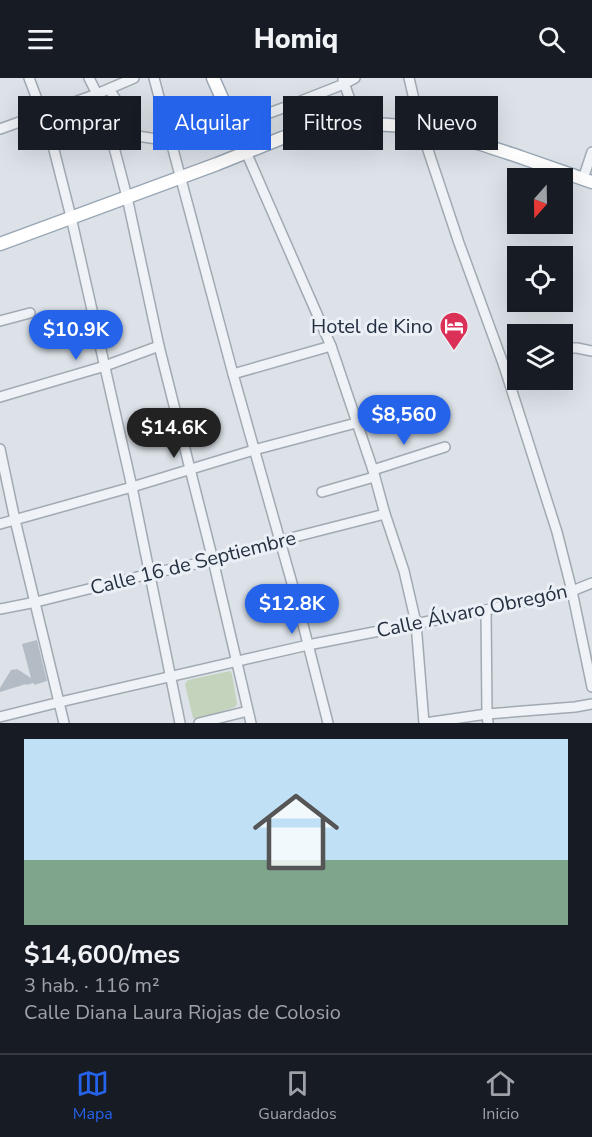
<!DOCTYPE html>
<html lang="es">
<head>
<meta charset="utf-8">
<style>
	body { margin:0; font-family:"Nunito Sans",sans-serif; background:#242831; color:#f1f3f6; height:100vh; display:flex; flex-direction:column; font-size:22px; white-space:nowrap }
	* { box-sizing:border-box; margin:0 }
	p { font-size:20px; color:#9ea1a6 }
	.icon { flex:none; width:33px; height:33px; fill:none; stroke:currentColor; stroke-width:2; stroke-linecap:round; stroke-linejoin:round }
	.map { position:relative; height:645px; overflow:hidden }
	.sheet { display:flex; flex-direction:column; background:#171b24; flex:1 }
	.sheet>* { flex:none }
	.hud { position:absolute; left:18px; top:18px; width:556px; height:54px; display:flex; gap:12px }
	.needle { width:39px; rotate:200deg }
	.buttons { position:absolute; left:507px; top:90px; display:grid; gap:12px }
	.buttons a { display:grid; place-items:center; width:66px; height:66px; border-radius:0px; background:#171b24; box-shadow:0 6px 24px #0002; font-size:30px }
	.price { position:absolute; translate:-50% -51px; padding:0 14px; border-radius:21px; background:#2563eb; color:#fff; font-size:20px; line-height:39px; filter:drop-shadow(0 2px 3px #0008) }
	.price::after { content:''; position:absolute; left:50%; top:36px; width:18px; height:14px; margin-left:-9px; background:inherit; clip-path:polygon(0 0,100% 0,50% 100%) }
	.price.current { background:#222; color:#fff }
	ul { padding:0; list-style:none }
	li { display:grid; align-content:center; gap:12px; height:318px; padding:0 24px }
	li span { display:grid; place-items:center; height:186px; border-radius:0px; color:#555 }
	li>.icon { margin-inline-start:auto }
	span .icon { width:108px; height:108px; fill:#fffc; stroke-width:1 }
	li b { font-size:26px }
	.pill { padding:0 21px; border-radius:0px; background:#171b24; box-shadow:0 6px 24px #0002; font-size:21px; line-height:54px }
	.pill.current { background:#2563eb; color:#fff }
	header { display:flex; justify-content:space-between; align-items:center; height:78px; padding:0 24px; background:#171b24; font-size:27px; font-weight:800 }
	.tabs { display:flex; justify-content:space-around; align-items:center; height:84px; border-top:2px solid #363941; background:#171b24; font-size:16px; color:#9ea1a6 }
	.tabs a { display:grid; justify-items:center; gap:3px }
	.tabs .current { color:#2563eb }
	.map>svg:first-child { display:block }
	.green { fill:#c3d3bc }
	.building { fill:#b3bbc5 }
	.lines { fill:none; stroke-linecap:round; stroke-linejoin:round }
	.minor-casing { stroke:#a1a9b2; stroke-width:12 }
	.major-casing { stroke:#9aa7b5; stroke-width:15 }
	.minor { stroke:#eff2f6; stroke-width:9 }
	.major { stroke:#fff; stroke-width:12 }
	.labels { text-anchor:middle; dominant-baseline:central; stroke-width:6; stroke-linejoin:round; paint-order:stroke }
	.poi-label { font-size:20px; fill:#243040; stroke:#ebf0f6; text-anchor:end }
	.street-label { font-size:20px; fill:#243040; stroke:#ebf0f6 }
</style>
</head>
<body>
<header><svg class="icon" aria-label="menu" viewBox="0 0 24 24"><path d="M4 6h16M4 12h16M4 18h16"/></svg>Homiq<svg class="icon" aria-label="search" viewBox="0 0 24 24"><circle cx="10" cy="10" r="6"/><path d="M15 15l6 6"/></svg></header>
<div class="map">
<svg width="592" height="645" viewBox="0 0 592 645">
	<rect width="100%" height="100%" fill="#dce2e8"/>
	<polygon class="green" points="230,593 232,596 237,626 235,629 197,642 193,640 185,606 188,602"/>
	<polygon class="building" points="37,562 47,603 34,607 34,605 26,607 26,606 0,614 0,610 11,592 17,591 31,600 22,566"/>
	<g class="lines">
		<g class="minor-casing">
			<g id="minor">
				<polyline points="29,0 50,56 71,139 132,409 180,645"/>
				<polyline points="89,0 97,16 110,54 127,119 159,268 213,482 251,645"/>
				<polyline points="154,0 233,296 297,523 328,645"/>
				<polyline points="409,0 421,51 459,165 504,288 557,454 572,513 592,609"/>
				<polyline points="343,2 359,47"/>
				<polyline points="109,11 122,31"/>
				<polyline points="0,51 97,16 134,0"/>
				<polyline points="50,56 110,54 171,63 234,48 283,30 344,6 355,0"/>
				<polyline points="246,74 331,268 373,392 385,436 404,493 416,545 424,645"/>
				<polyline points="583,101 592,74"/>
				<polyline points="0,243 30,235"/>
				<polyline points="562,270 577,270 592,273"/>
				<polyline points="504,288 518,282"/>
				<polyline points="233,296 331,268"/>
				<polyline points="0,319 105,288 159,268"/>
				<polyline points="0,371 15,442 64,645"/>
				<polyline points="373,392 445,369"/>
				<polyline points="322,414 374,399"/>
				<polyline points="0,446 132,409 254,372 356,345"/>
				<polyline points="0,531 36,524 149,496 213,482 279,463 385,436"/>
				<polyline points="486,532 487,636 488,645"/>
				<polyline points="0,639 60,624 308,567 486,532 572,513 592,505"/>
				<polyline points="199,645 248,633"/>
				<polyline points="425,645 487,636 575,629 592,626"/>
			</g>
		</g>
		<g class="major-casing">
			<g id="major">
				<polyline points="213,0 246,74"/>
				<path d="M0,166L217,86L282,60C322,46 380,43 422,51C457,57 490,69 523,80C546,88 569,96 592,104"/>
			</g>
		</g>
		<use href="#minor" class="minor"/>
		<use href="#major" class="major"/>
	</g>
	<defs>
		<g id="hotel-pin" transform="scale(1.5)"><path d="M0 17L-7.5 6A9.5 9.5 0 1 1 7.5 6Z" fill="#dc3157" stroke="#ebf0f6"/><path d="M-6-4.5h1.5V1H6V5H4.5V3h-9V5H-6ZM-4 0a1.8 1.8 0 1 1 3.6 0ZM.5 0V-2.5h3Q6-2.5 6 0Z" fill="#fff"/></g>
	</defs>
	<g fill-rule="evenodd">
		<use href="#hotel-pin" x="454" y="248"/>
	</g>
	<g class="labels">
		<g class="poi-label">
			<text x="433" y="248">Hotel de Kino</text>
		</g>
		<g class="street-label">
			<text transform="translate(193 485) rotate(-14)">Calle 16 de Septiembre</text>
			<text transform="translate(472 533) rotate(-12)">Calle Álvaro Obregón</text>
		</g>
	</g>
</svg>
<div class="buttons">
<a><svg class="needle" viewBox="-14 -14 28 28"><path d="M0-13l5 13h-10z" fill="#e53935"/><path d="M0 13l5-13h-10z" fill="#9ea1a6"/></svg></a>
<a><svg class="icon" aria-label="locate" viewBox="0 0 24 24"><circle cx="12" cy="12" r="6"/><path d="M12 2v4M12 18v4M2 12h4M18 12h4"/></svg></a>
<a><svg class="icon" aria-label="layers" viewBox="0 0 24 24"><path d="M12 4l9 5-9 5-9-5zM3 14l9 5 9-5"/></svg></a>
</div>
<b class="price" style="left:76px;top:283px">$10.9K</b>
<b class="price" style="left:404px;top:368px">$8,560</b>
<b class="price current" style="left:174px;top:381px">$14.6K</b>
<b class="price" style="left:292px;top:557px">$12.8K</b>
<div class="hud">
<a class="pill">Comprar</a>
<a class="pill current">Alquilar</a>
<a class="pill">Filtros</a>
<a class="pill">Nuevo</a>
</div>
</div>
<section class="sheet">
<ul>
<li><span style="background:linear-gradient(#bfe0f5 65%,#7fa58c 0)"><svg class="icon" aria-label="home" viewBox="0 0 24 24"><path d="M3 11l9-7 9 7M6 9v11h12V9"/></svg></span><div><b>$14,600/mes</b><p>3 hab. · 116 m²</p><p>Calle Diana Laura Riojas de Colosio</p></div></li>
</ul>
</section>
<nav class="tabs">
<a class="current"><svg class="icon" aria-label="map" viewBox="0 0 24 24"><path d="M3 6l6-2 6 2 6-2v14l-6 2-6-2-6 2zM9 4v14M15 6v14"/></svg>Mapa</a>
<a><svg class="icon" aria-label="saved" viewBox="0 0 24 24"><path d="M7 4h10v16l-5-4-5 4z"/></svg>Guardados</a>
<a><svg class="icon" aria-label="home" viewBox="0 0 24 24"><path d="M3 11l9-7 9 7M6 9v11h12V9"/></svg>Inicio</a>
</nav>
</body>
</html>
